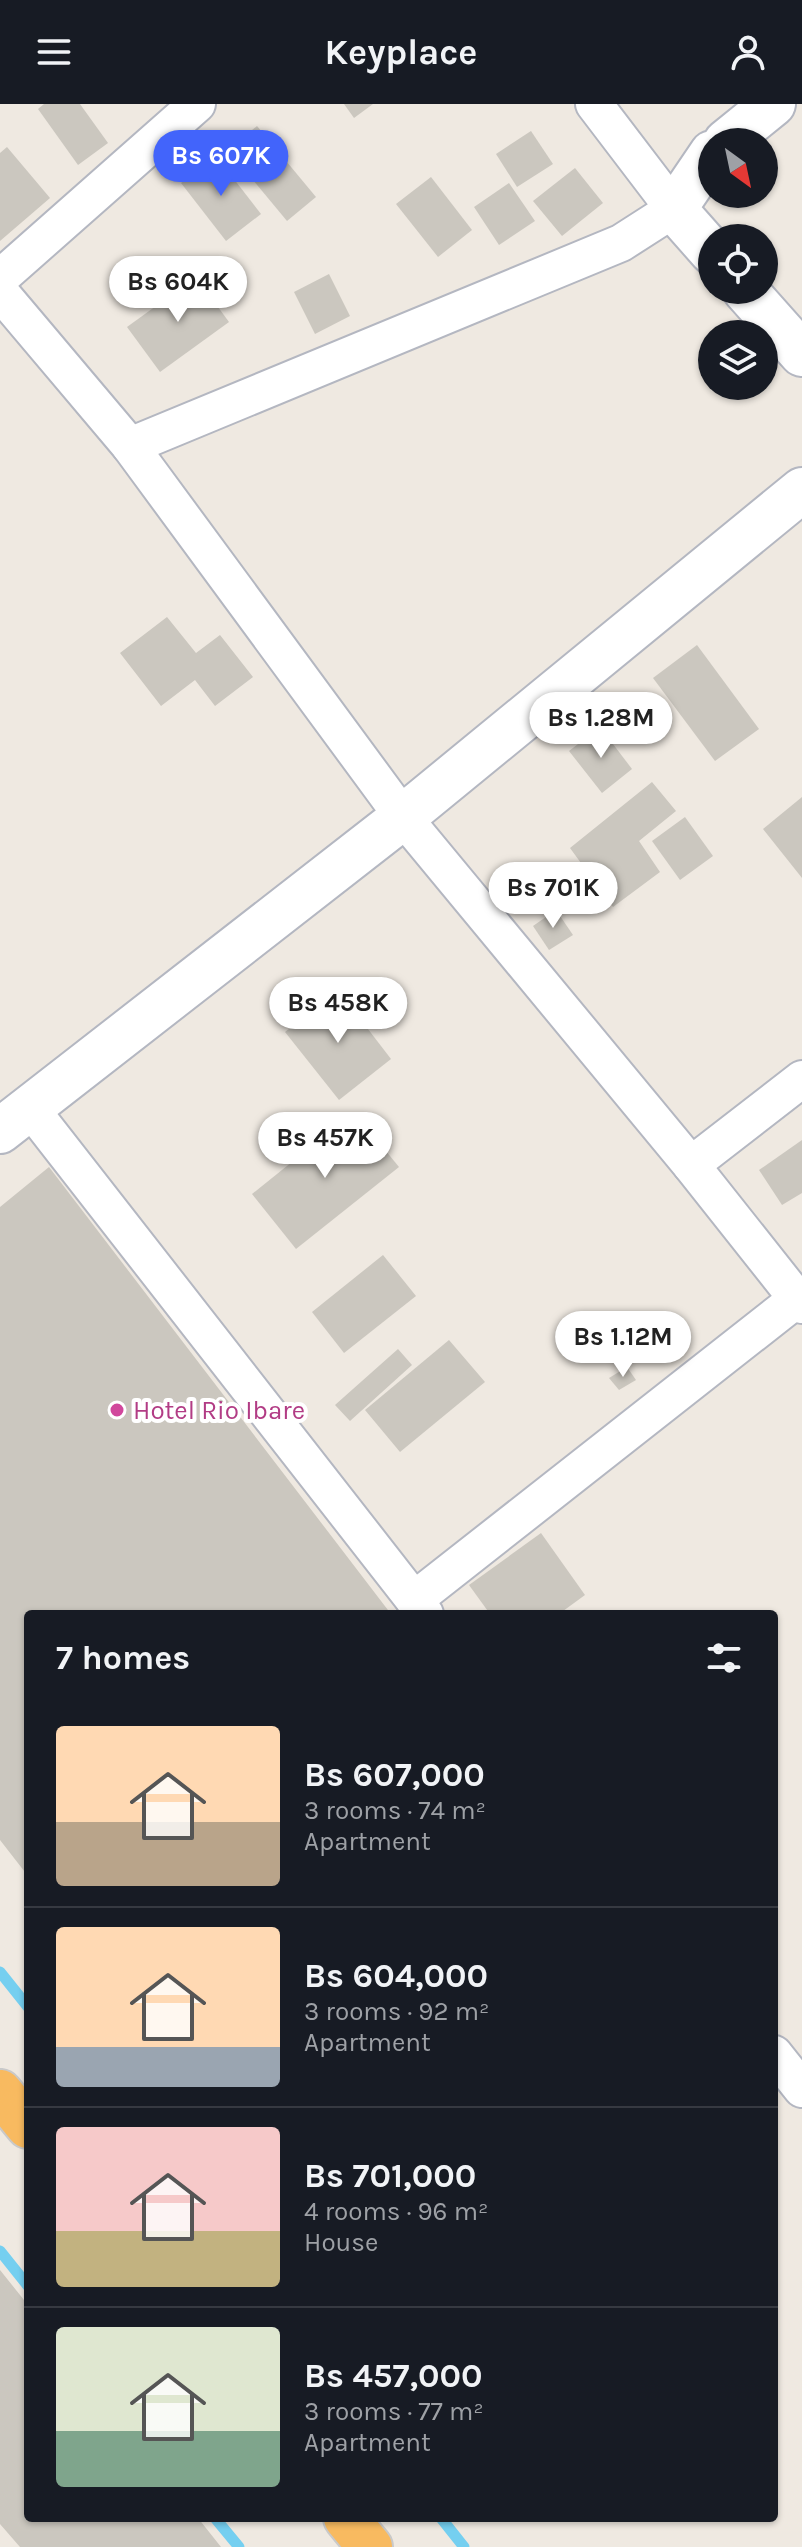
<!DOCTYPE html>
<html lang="en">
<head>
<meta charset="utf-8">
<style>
	body { margin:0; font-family:Karla,sans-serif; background:#20242c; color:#f1f3f6; height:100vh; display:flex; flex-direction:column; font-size:30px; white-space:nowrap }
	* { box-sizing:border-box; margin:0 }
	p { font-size:26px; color:#9ea1a6 }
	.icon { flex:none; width:44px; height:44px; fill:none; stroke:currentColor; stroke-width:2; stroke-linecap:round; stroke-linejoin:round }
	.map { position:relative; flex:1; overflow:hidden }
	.side { position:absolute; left:24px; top:1506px; width:754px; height:912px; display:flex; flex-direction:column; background:#171b24; border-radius:8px; box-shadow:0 2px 6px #0004 }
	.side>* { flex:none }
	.needle { width:52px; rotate:147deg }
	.controls { position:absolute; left:698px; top:24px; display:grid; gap:16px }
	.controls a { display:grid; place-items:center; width:80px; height:80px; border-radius:50%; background:#171b24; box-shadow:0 2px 6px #0004; font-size:40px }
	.price { position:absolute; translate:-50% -68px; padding:0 18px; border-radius:28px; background:#fff; color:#222; font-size:26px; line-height:52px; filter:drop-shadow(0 2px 4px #0008) }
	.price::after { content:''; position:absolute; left:50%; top:48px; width:24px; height:18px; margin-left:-12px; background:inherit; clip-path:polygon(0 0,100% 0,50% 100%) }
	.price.active { background:#4264fb; color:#fff }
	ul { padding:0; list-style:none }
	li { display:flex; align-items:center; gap:24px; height:200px; padding:0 32px }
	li+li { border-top:2px solid #363941 }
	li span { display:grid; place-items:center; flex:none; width:224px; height:160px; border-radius:8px; color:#555 }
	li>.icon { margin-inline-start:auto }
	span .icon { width:96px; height:96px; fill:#fffc; stroke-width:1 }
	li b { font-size:34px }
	h2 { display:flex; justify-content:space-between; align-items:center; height:96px; padding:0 32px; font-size:34px }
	header { display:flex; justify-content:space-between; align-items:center; height:104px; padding:0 32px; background:#171b24; font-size:36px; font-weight:700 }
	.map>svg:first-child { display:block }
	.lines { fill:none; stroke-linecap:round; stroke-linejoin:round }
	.stream { stroke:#75cff0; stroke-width:11 }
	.building { fill:#cbc7bf }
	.minor-casing { stroke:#b4b7c1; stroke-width:40 }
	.tertiary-casing { stroke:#b4b7c1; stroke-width:48 }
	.trunk-casing { stroke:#c9c9c9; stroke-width:48 }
	.minor { stroke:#fff; stroke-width:36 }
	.tertiary { stroke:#fff; stroke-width:44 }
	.trunk { stroke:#f8ba60; stroke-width:44 }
	.hotel-dot { fill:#d1479c; stroke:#fff; stroke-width:3 }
	.labels { text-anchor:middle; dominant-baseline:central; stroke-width:8; stroke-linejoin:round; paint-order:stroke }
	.hotel-label { font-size:26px; fill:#b23c85; stroke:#fff; text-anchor:start }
</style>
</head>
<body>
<header><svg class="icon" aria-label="menu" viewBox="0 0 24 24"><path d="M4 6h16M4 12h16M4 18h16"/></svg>Keyplace<svg class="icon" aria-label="person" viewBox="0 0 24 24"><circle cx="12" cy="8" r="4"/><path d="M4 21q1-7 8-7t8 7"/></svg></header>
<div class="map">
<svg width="802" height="2443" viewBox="0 0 802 2443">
	<rect width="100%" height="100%" fill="#efe9e1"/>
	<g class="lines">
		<g class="stream">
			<polyline points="0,1868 28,1903"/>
			<polyline points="0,2147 28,2182"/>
			<polyline points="215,2414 239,2443"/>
			<polyline points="441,2414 464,2443"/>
		</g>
	</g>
	<g class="building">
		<polygon points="44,0 80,0 108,39 78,61 38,5"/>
		<polygon points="344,0 373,0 354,14"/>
		<polygon points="257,22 316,93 287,117 228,46"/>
		<polygon points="531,27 553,60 517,83 496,50"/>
		<polygon points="7,43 50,94 0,137 0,49"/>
		<polygon points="216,52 261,110 226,137 181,79"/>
		<polygon points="575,64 603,99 562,132 533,97"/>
		<polygon points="431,73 472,126 438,153 396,100"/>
		<polygon points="509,79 535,117 499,141 474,103"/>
		<polygon points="329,170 350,212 315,230 294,188"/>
		<polygon points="196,173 229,218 160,268 127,223"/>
		<polygon points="167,513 196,549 220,531 253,573 215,602 195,576 161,602 120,549"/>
		<polygon points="697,541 759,625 715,657 653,574"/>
		<polygon points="600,623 632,665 602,689 569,647"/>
		<polygon points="652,678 676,707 639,737 660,768 613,803 570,744"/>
		<polygon points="802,693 802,774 763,725"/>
		<polygon points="685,713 713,752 680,776 652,737"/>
		<polygon points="556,806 573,831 549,846 533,822"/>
		<polygon points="338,886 391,955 339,996 285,928"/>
		<polygon points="354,1008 399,1063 296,1145 252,1090"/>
		<polygon points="802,1036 802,1089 782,1101 759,1066"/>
		<polygon points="49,1063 391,1510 28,1510 28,1772 0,1736 0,1103"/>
		<polygon points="383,1151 416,1192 344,1249 312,1208"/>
		<polygon points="449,1236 485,1278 400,1348 365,1306"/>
		<polygon points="398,1245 412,1261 350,1317 335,1301"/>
		<polygon points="627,1263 636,1276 619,1286 609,1274"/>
		<polygon points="541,1429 585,1491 559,1510 490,1510 469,1481"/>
		<polygon points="0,2166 28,2201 28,2414 198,2414 221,2443 20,2443 0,2420"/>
	</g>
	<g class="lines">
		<g class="minor-casing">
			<g id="minor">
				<polyline points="0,174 197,0"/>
				<polyline points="0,188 130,342 403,713 691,1061 802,1201"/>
				<polyline points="130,342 621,139 674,105 594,0"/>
				<polyline points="30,1004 425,1510"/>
				<polyline points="691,1061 802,975"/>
				<polyline points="414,1496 797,1195"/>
				<polyline points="774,1950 802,1985"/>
			</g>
		</g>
		<g class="tertiary-casing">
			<g id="tertiary">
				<polyline points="726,38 773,0"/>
				<polyline points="712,49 674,105 712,148"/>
				<polyline points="745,186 802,250"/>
				<polyline points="0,1027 403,713 802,386"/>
			</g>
		</g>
		<g class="trunk-casing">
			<g id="trunk">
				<polyline points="0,1988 28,2022"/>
				<polyline points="346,2414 370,2443"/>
			</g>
		</g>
		<use href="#minor" class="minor"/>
		<use href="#tertiary" class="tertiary"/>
		<use href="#trunk" class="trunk"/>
	</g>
	<circle class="hotel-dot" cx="117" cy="1306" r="8"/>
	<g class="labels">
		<g class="hotel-label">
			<text x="133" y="1306">Hotel Rio Ibare</text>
		</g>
	</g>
</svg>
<div class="controls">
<a><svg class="needle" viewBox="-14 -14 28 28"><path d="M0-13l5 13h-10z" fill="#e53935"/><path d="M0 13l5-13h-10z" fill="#9ea1a6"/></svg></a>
<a><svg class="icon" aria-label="locate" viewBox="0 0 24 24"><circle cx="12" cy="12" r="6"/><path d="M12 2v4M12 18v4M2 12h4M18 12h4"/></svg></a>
<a><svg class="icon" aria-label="layers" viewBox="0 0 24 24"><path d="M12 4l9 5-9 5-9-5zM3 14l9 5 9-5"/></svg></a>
</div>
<b class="price active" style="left:221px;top:94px">Bs 607K</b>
<b class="price" style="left:178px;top:220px">Bs 604K</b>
<b class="price" style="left:601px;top:656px">Bs 1.28M</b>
<b class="price" style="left:553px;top:826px">Bs 701K</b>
<b class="price" style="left:338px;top:941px">Bs 458K</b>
<b class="price" style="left:325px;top:1076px">Bs 457K</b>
<b class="price" style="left:623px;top:1275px">Bs 1.12M</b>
<section class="side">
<h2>7 homes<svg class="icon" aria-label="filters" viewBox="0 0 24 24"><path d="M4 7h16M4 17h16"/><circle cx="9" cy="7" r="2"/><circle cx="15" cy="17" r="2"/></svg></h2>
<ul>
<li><span style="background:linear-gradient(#ffd9b3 60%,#b9a48a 0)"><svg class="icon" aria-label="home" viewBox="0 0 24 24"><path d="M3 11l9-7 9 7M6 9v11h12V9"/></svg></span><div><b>Bs 607,000</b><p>3 rooms · 74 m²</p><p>Apartment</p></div></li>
<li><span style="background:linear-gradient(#ffd9b3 75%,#9aa5b1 0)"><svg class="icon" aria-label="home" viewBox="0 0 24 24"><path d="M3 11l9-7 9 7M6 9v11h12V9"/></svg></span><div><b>Bs 604,000</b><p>3 rooms · 92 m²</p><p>Apartment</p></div></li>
<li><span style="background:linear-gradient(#f6c9c9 65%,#c2b280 0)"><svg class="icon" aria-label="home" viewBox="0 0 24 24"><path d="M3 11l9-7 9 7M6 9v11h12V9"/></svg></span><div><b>Bs 701,000</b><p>4 rooms · 96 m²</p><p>House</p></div></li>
<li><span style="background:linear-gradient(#dfe7d0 65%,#7fa58c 0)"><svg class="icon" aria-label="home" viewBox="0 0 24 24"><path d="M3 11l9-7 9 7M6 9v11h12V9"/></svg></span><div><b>Bs 457,000</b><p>3 rooms · 77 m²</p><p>Apartment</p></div></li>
</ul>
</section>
</div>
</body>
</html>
